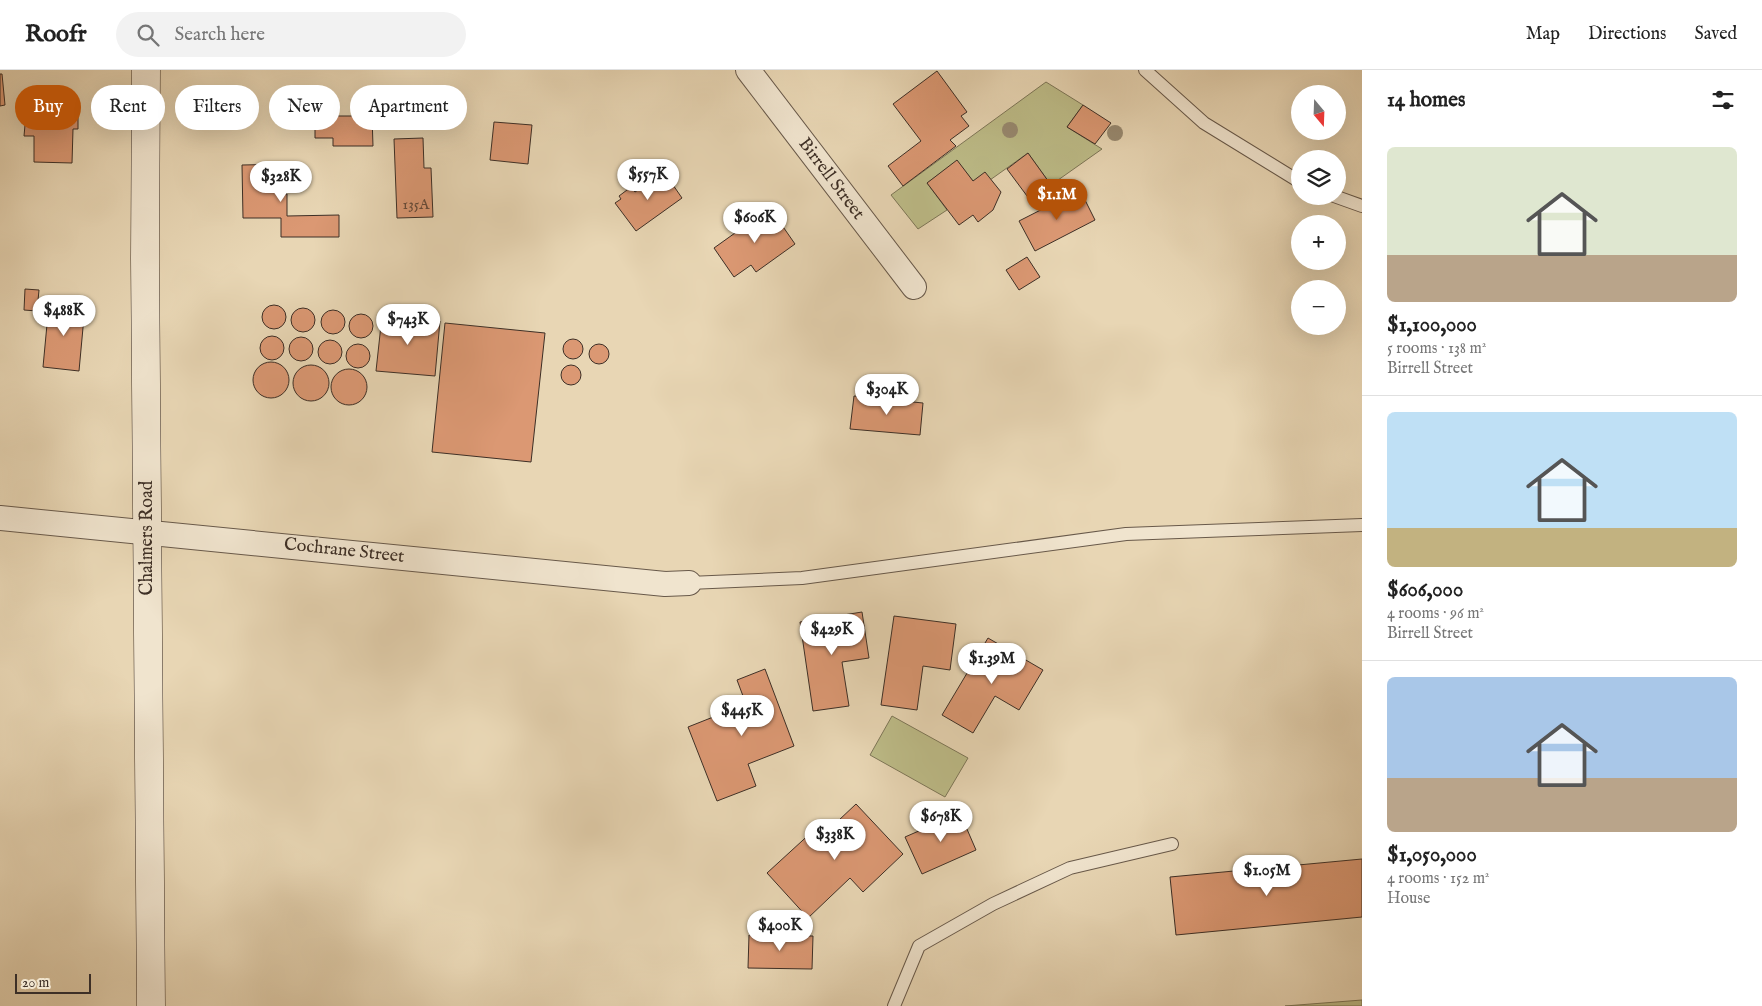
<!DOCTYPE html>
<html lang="en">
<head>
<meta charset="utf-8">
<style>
	body { margin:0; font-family:"IM FELL English",serif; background:#f2f2f2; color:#222; height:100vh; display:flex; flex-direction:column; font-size:19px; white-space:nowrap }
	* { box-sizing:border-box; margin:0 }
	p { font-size:16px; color:#767676 }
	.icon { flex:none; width:28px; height:28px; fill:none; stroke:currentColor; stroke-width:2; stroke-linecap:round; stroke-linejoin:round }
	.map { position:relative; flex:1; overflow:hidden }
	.drawer { display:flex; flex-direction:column; background:#fff; width:400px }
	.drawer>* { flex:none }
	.guide { position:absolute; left:15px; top:15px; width:475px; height:45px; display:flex; gap:10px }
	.needle { width:32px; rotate:161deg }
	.controls { position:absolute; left:1291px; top:15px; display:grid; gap:10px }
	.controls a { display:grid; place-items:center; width:55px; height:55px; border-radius:50%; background:#fff; box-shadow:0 5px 20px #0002; font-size:25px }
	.scale { position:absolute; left:15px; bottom:12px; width:76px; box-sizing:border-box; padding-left:5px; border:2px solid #3d2f26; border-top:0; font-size:14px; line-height:18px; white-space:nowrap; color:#3d2f26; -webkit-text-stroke:4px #f0e4ce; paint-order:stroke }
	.price { position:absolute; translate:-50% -42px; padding:0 11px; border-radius:18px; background:#fff; color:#222; font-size:16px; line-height:32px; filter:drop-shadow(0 1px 2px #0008) }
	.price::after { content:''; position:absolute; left:50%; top:30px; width:15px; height:11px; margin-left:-8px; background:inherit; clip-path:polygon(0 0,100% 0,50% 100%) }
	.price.selected { background:#b45309; color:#fff }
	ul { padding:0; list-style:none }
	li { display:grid; align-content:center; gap:10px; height:265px; padding:0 25px }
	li+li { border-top:1px solid #e0e0e0 }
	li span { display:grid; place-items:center; height:155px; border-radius:8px; color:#555 }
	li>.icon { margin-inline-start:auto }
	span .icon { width:90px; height:90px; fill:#fffc; stroke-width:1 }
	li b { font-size:21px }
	h2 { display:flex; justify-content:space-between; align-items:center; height:60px; padding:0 25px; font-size:21px }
	.chip { padding:0 18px; border-radius:22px; background:#fff; box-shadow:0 5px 20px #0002; font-size:18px; line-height:45px }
	.chip.selected { background:#b45309; color:#fff }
	header { display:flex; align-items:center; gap:30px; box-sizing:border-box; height:70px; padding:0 25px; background:#fff; border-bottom:1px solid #e0e0e0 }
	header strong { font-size:24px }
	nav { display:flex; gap:28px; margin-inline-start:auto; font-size:18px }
	.search { width:350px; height:45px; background:#f2f2f2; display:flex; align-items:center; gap:12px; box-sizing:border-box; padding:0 18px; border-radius:28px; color:#767676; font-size:19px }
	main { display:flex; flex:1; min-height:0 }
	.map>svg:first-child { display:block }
	.green { fill:#bdbc88; stroke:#7d7657 }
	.building { fill:#db9873; stroke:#3d2f26 }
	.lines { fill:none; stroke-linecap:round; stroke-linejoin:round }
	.lane-casing { stroke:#68594a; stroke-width:14 }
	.street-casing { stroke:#68594a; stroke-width:26 }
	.secondary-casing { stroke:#3d2f26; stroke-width:29 }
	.lane { stroke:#f0e4ce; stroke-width:12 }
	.street { stroke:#f0e4ce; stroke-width:24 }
	.secondary { stroke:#f0e4ce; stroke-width:28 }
	.tree { fill:#988a71 }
	.labels { text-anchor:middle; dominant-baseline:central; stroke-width:4; stroke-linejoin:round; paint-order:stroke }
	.number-label { font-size:15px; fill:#644939 }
	.street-label { font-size:18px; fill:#3d2f26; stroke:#f0e4ce }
</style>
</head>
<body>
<header>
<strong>Roofr</strong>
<div class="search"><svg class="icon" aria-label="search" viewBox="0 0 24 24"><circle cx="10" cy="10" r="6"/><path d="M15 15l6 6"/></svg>Search here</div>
<nav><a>Map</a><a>Directions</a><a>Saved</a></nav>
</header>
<main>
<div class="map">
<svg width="1362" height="936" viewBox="0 0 1362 936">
	<rect width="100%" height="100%" fill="#e8d6b4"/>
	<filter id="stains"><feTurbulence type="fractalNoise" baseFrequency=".004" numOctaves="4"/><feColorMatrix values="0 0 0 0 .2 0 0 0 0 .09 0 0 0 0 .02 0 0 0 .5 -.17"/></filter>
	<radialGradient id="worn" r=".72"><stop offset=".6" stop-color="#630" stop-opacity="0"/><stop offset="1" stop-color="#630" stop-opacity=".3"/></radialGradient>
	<g class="green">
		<polygon points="1046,12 1083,35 1067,57 1102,79 1051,115 1028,83 990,110 973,111 957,91 927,113 947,140 918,159 891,125"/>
		<polygon points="892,646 968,688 945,727 870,685"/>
		<polygon points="1362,930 1362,936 1285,936"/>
	</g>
	<g class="building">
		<polygon points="937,1 967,42 961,46 969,56 950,70 956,76 903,116 888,96 921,71 893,34"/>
		<polygon points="0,4 2,4 5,35 0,36"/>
		<polygon points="1083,35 1111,53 1095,74 1067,57"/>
		<polygon points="35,37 78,38 78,59 73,59 72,93 34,92 34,66 24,66 25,55 34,55"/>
		<polygon points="315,46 372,46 373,76 333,76 333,68 315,68"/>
		<polygon points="494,52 532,55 528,94 490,90"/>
		<polygon points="423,68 424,98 431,98 433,147 397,148 394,69"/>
		<polygon points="1028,83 1051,115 1030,130 1007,99"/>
		<polygon points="957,90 973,111 985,102 1001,122 993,140 978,152 973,145 959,155 927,113"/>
		<polygon points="294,94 294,107 284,107 284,124 287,124 287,146 339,145 339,167 281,167 281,148 243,148 242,95"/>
		<polygon points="664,102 682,128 636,161 615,133 621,129 619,126 631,117 635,122"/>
		<polygon points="1080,120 1095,150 1035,181 1019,151"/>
		<polygon points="770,138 795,174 756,202 751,195 734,207 714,178"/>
		<polygon points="1027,187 1040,207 1019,220 1006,200"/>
		<polygon points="25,219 39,220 37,241 24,240"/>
		<polygon points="49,233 85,236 79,301 43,297"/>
		<circle cx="274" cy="247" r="12"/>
		<circle cx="303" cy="250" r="12"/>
		<circle cx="333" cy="252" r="12"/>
		<circle cx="361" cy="256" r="12"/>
		<polygon points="382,246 440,251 435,306 376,301"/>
		<polygon points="445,253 545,263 531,392 432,382"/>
		<circle cx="272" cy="278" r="12"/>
		<circle cx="301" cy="279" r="12"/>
		<circle cx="573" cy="279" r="10"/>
		<circle cx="330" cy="282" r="12"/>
		<circle cx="358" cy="286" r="12"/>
		<circle cx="599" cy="284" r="10"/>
		<circle cx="271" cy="310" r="18"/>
		<circle cx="311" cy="313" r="18"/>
		<circle cx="571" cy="305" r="10"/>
		<circle cx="349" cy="317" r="18"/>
		<polygon points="854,326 923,333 920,365 850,359"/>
		<polygon points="862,542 869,588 842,592 849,636 813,641 800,552"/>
		<polygon points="894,546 956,554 950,600 923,596 917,640 881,635"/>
		<polygon points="988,568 1043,600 1019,640 995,626 973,663 942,645"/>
		<polygon points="765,599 794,676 748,694 756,716 717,731 688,657 746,634 737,610"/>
		<polygon points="856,734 903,784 863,822 850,808 808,848 767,803 814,760 821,767"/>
		<polygon points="960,743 976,780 922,804 905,767"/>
		<polygon points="1362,789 1362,847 1176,865 1170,807"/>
		<polygon points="749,865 813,866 812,899 748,898"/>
	</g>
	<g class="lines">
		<g class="lane-casing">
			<g id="lane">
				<polyline points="1145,0 1204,53 1300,112"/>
				<polyline points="1334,126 1362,136"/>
				<polyline points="689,513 802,508 1126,464 1362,455"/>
				<polyline points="894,936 919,876 993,834 1070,798 1172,774"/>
			</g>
		</g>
		<g class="street-casing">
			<g id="street">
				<polyline points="748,0 914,217"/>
				<polyline points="0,448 665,514 689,513"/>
			</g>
		</g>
		<g class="secondary-casing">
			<polyline id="secondary" points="146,0 145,189 151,936"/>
		</g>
		<use href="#lane" class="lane"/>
		<use href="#street" class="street"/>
		<use href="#secondary" class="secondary"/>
	</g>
	<g class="tree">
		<circle cx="1010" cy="60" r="8"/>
		<circle cx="1115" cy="63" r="8"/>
	</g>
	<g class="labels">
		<g class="number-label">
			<text x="416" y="134">135A</text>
		</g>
		<g class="street-label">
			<text transform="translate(831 109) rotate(53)">Birrell Street</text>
			<text transform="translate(147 468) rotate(-90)">Chalmers Road</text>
			<text transform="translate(344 481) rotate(6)">Cochrane Street</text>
		</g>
	</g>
	<rect width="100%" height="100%" filter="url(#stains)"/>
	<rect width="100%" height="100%" fill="url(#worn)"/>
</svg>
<div class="controls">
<a><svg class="needle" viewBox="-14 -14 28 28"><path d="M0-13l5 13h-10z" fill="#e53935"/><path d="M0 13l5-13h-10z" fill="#767676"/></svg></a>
<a><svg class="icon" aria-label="layers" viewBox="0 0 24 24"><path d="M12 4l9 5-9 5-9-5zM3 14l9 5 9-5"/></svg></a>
<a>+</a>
<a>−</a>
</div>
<div class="scale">20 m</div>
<b class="price" style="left:648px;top:131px">$557K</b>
<b class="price" style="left:281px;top:133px">$328K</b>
<b class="price selected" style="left:1057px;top:151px">$1.1M</b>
<b class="price" style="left:755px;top:174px">$606K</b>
<b class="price" style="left:64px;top:267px">$488K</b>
<b class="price" style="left:408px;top:276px">$743K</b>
<b class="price" style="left:887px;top:346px">$304K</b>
<b class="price" style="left:832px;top:586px">$429K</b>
<b class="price" style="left:992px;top:615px">$1.39M</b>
<b class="price" style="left:742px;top:667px">$445K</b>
<b class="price" style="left:941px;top:773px">$678K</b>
<b class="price" style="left:835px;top:791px">$338K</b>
<b class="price" style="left:1267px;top:827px">$1.05M</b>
<b class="price" style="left:780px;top:882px">$400K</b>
<div class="guide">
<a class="chip selected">Buy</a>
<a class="chip">Rent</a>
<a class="chip">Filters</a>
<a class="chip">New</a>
<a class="chip">Apartment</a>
</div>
</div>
<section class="drawer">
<h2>14 homes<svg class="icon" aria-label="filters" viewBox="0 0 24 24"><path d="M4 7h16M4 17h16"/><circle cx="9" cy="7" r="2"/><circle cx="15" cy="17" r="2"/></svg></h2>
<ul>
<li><span style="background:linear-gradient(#dfe7d0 70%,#b9a48a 0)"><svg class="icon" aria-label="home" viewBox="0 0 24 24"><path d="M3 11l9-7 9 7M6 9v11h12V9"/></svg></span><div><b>$1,100,000</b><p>5 rooms · 138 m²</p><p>Birrell Street</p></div></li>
<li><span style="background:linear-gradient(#bfe0f5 75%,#c2b280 0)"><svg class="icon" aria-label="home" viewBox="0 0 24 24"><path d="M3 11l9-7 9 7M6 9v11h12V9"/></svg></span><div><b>$606,000</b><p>4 rooms · 96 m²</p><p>Birrell Street</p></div></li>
<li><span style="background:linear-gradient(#a9c7e8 65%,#b9a48a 0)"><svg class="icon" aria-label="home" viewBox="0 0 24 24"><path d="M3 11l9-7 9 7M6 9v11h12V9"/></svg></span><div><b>$1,050,000</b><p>4 rooms · 152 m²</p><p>House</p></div></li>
</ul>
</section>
</main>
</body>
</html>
